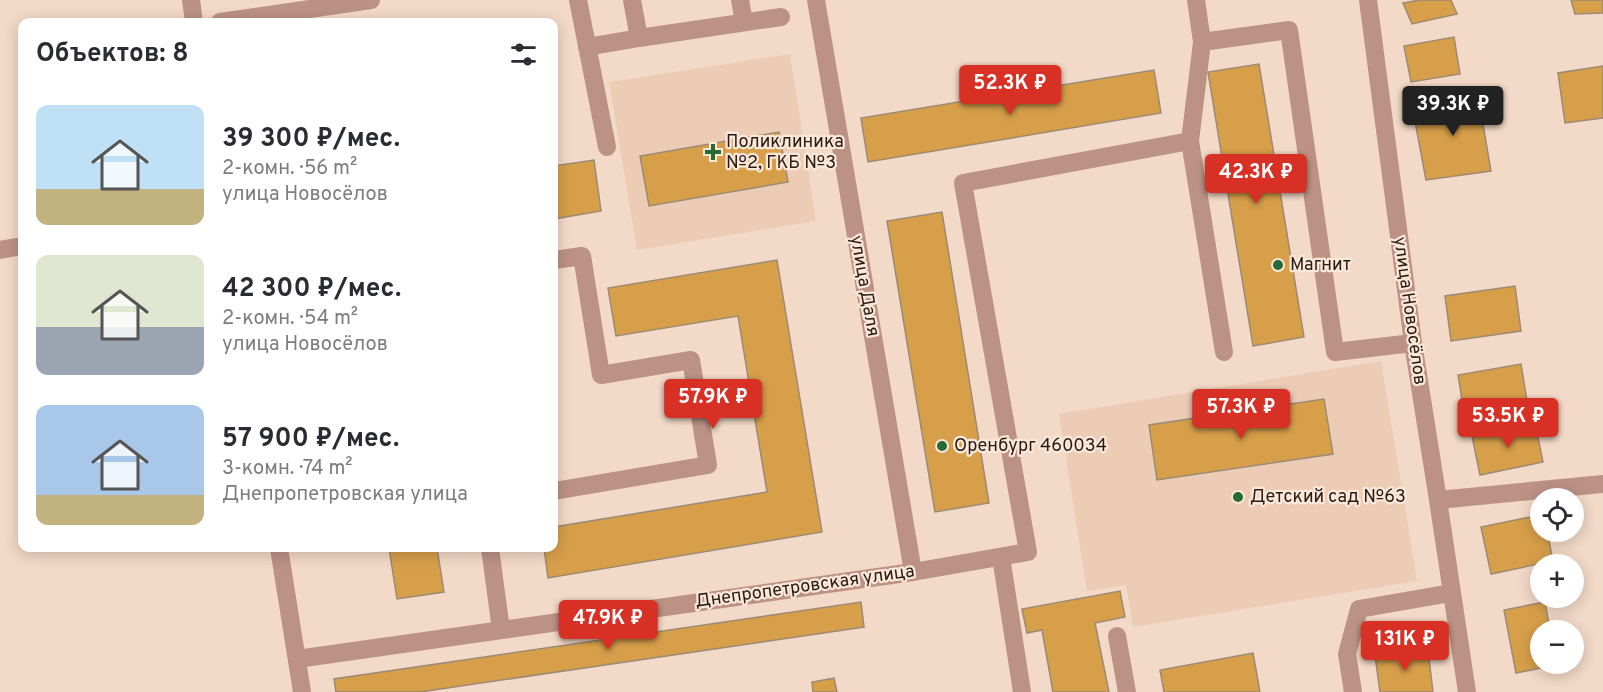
<!DOCTYPE html>
<html lang="ru">
<head>
<meta charset="utf-8">
<style>
	body { margin:0; font-family:Overpass,sans-serif; background:#f7f7f7; color:#2b2b33; height:100vh; display:flex; flex-direction:column; font-size:22px; white-space:nowrap }
	* { box-sizing:border-box; margin:0 }
	p { font-size:20px; color:#7c7c81 }
	.icon { flex:none; width:33px; height:33px; fill:none; stroke:currentColor; stroke-width:2; stroke-linecap:round; stroke-linejoin:round }
	.map { position:relative; flex:1; overflow:hidden }
	.sheet { position:absolute; left:18px; top:18px; width:540px; height:534px; display:flex; flex-direction:column; background:#fff; border-radius:12px; box-shadow:0 3px 15px #0003 }
	.sheet>* { flex:none }
	.controls { position:absolute; left:1530px; top:488px; display:grid; gap:12px }
	.controls a { display:grid; place-items:center; width:54px; height:54px; border-radius:50%; background:#fff; box-shadow:0 3px 15px #0003; font-size:30px }
	.price { position:absolute; translate:-50% -51px; padding:0 14px; border-radius:6px; background:#d93025; color:#fff; font-size:20px; line-height:39px; filter:drop-shadow(0 2px 3px #0008) }
	.price::after { content:''; position:absolute; left:50%; top:36px; width:18px; height:14px; margin-left:-9px; background:inherit; clip-path:polygon(0 0,100% 0,50% 100%) }
	.price.selected { background:#222; color:#fff }
	ul { padding:0; list-style:none }
	li { display:flex; align-items:center; gap:18px; height:150px; padding:0 18px }
	li span { display:grid; place-items:center; flex:none; width:168px; height:120px; border-radius:12px; color:#555 }
	li>.icon { margin-inline-start:auto }
	span .icon { width:72px; height:72px; fill:#fffc; stroke-width:1 }
	li b { font-size:26px }
	h2 { display:flex; justify-content:space-between; align-items:center; height:72px; padding:0 18px; font-size:26px }
	.map>svg:first-child { display:block }
	.built { fill:#edccb6 }
	.building { fill:#d79f4a; stroke:#9b8a74; stroke-width:1.5 }
	.lines { fill:none; stroke-linecap:round; stroke-linejoin:round }
	.minor { stroke:#bc9285; stroke-width:18 }
	.poi-dot { fill:#266a36; stroke:#fde7d9; stroke-width:2 }
	.labels { text-anchor:middle; dominant-baseline:central; stroke-width:4.5; stroke-linejoin:round; paint-order:stroke }
	.poi-label { font-size:18px; fill:#251c16; stroke:#fde7d9; text-anchor:start }
	.street-label { font-size:18px; fill:#251c16; stroke:#fde7d9 }
</style>
</head>
<body>
<div class="map">
<svg width="1603" height="692" viewBox="0 0 1603 692">
	<rect width="100%" height="100%" fill="#f3d9c7"/>
	<g class="built">
		<polygon points="790,54 816,221 637,250 609,82"/>
		<polygon points="1381,361 1417,581 1133,627 1126,585 1087,591 1059,414"/>
	</g>
	<g class="building">
		<polygon points="1420,0 1451,0 1457,14 1412,24 1403,3"/>
		<polygon points="1571,0 1603,0 1603,13 1575,14"/>
		<polygon points="1454,37 1460,74 1411,82 1404,46"/>
		<polygon points="1259,64 1304,337 1253,346 1208,72"/>
		<polygon points="1603,66 1603,118 1565,123 1558,73"/>
		<polygon points="1154,70 1161,113 868,162 861,118"/>
		<polygon points="1477,89 1491,171 1426,180 1413,111"/>
		<polygon points="779,132 788,182 649,206 640,156"/>
		<polygon points="594,160 601,211 554,219 554,166"/>
		<polygon points="942,212 989,503 935,512 887,221"/>
		<polygon points="777,260 822,532 548,578 544,548 554,548 554,527 767,492 738,316 616,336 608,288"/>
		<polygon points="1515,286 1521,331 1451,341 1445,296"/>
		<polygon points="1521,364 1527,401 1464,412 1458,375"/>
		<polygon points="1324,399 1333,454 1157,480 1149,425"/>
		<polygon points="1535,423 1543,462 1480,475 1472,436"/>
		<polygon points="1540,515 1540,531 1547,531 1553,561 1491,574 1481,527"/>
		<polygon points="389,548 437,548 444,592 397,599"/>
		<polygon points="1120,591 1125,617 1095,623 1109,692 1053,692 1042,630 1027,633 1022,609"/>
		<polygon points="861,602 864,627 420,692 336,692 334,679"/>
		<polygon points="1545,602 1550,630 1540,630 1540,663 1556,663 1556,665 1516,673 1504,610"/>
		<polygon points="1428,650 1433,692 1380,692 1375,656"/>
		<polygon points="1253,653 1260,692 1164,692 1160,670"/>
		<polygon points="834,678 837,692 813,692 812,682"/>
	</g>
	<g class="lines">
		<g class="minor">
			<polyline points="191,0 194,22"/>
			<polyline points="578,0 607,147"/>
			<polyline points="632,0 639,38"/>
			<polyline points="740,0 744,22"/>
			<polyline points="816,0 913,572"/>
			<polyline points="1196,0 1202,42 1289,30 1335,352 1413,343"/>
			<polyline points="1368,0 1413,343 1438,500 1467,692"/>
			<polyline points="220,22 371,0"/>
			<polyline points="587,47 639,38 781,17"/>
			<polyline points="1190,141 1202,42"/>
			<polyline points="0,250 22,246"/>
			<polyline points="554,260 582,256 601,375 691,360 708,465 554,491"/>
			<polyline points="1438,500 1603,484"/>
			<polyline points="279,548 302,692"/>
			<polyline points="490,548 501,630"/>
			<polyline points="1001,557 1022,692"/>
			<polyline points="1117,636 1127,692"/>
			<polyline points="297,659 913,572 1028,552 963,183 1190,141 1224,352"/>
			<polyline points="1353,692 1347,654 1359,609 1451,593"/>
		</g>
	</g>
	<g class="poi-dot">
		<path d="M710 143h6v6h6v6h-6v6h-6v-6h-6v-6h6z"/>
		<circle cx="1278" cy="265" r="6"/>
		<circle cx="942" cy="446" r="6"/>
		<circle cx="1238" cy="497" r="6"/>
	</g>
	<g class="labels">
		<g class="poi-label">
			<text x="726" y="142">Поликлиника<tspan x="726" dy="21">№2, ГКБ №3</tspan></text>
			<text x="1290" y="265">Магнит</text>
			<text x="954" y="446">Оренбург 460034</text>
			<text x="1250" y="497">Детский сад №63</text>
		</g>
		<g class="street-label">
			<text transform="translate(864 286) rotate(80)">улица Даля</text>
			<text transform="translate(1409 311) rotate(82)">улица Новосёлов</text>
			<text transform="translate(805 587) rotate(-8)">Днепропетровская улица</text>
		</g>
	</g>
</svg>
<div class="controls">
<a><svg class="icon" aria-label="locate" viewBox="0 0 24 24"><circle cx="12" cy="12" r="6"/><path d="M12 2v4M12 18v4M2 12h4M18 12h4"/></svg></a>
<a>+</a>
<a>−</a>
</div>
<b class="price" style="left:1010px;top:116px">52.3K ₽</b>
<b class="price selected" style="left:1453px;top:137px">39.3K ₽</b>
<b class="price" style="left:1256px;top:205px">42.3K ₽</b>
<b class="price" style="left:713px;top:430px">57.9K ₽</b>
<b class="price" style="left:1241px;top:440px">57.3K ₽</b>
<b class="price" style="left:1508px;top:449px">53.5K ₽</b>
<b class="price" style="left:608px;top:651px">47.9K ₽</b>
<b class="price" style="left:1405px;top:672px">131K ₽</b>
<section class="sheet">
<h2>Объектов: 8<svg class="icon" aria-label="filters" viewBox="0 0 24 24"><path d="M4 7h16M4 17h16"/><circle cx="9" cy="7" r="2"/><circle cx="15" cy="17" r="2"/></svg></h2>
<ul>
<li><span style="background:linear-gradient(#bfe0f5 70%,#c2b280 0)"><svg class="icon" aria-label="home" viewBox="0 0 24 24"><path d="M3 11l9-7 9 7M6 9v11h12V9"/></svg></span><div><b>39 300 ₽/мес.</b><p>2-комн. · 56 m²</p><p>улица Новосёлов</p></div></li>
<li><span style="background:linear-gradient(#dfe7d0 60%,#9aa5b1 0)"><svg class="icon" aria-label="home" viewBox="0 0 24 24"><path d="M3 11l9-7 9 7M6 9v11h12V9"/></svg></span><div><b>42 300 ₽/мес.</b><p>2-комн. · 54 m²</p><p>улица Новосёлов</p></div></li>
<li><span style="background:linear-gradient(#a9c7e8 75%,#c2b280 0)"><svg class="icon" aria-label="home" viewBox="0 0 24 24"><path d="M3 11l9-7 9 7M6 9v11h12V9"/></svg></span><div><b>57 900 ₽/мес.</b><p>3-комн. · 74 m²</p><p>Днепропетровская улица</p></div></li>
</ul>
</section>
</div>
</body>
</html>
